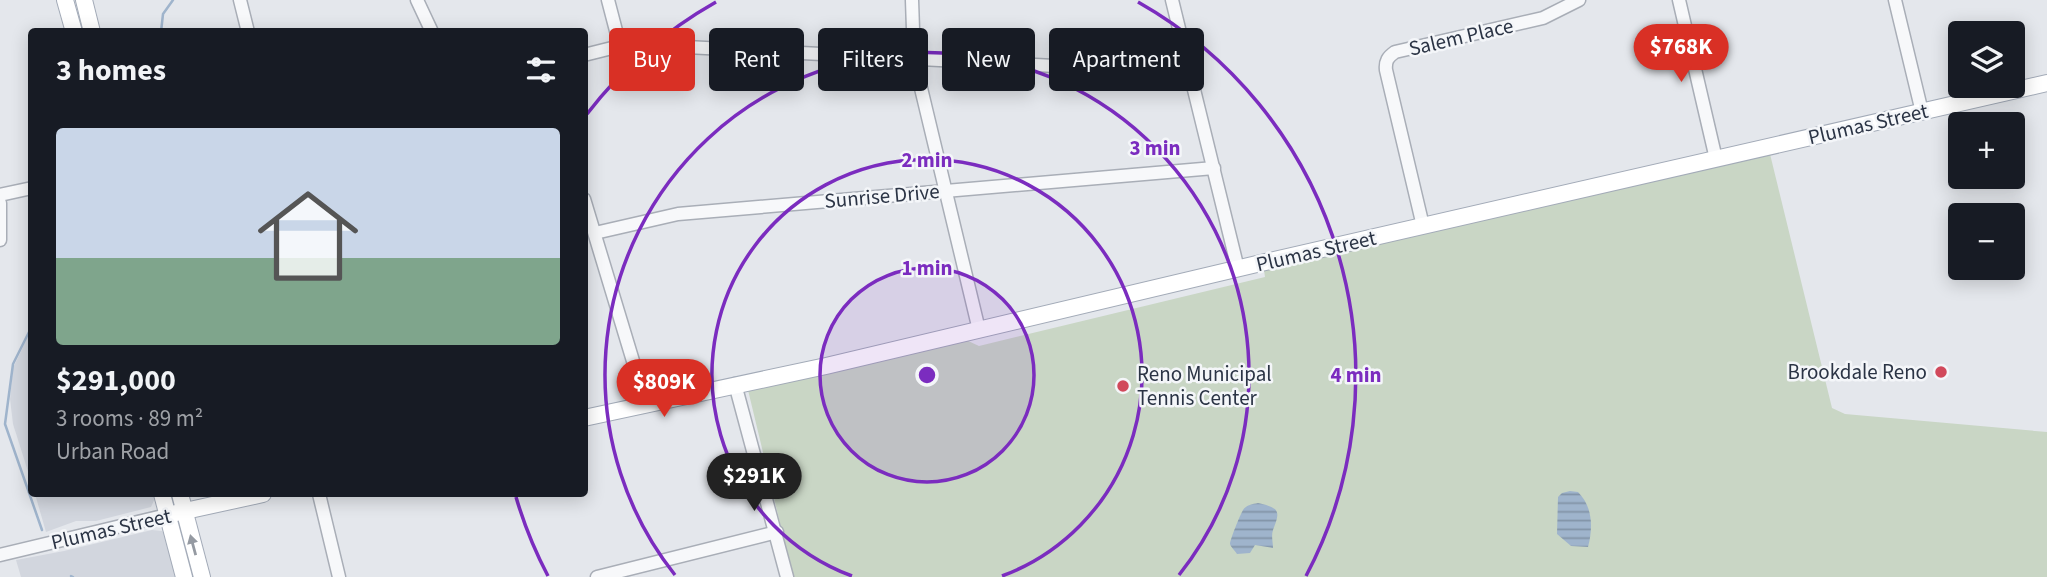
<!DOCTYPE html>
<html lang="en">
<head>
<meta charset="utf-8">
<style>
	body { margin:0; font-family:"Source Sans 3",sans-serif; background:#20242c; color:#f1f3f6; height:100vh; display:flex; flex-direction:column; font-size:26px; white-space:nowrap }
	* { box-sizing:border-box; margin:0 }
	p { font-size:23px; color:#9ea1a6 }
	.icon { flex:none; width:38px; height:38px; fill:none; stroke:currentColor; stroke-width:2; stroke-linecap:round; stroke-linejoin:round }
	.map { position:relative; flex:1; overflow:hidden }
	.panel { position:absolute; left:28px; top:28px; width:560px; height:469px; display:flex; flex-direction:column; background:#171b24; border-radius:7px; box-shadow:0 4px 18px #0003 }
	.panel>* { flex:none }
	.banner { position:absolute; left:609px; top:28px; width:665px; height:63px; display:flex; gap:14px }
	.buttons { position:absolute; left:1948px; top:21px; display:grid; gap:14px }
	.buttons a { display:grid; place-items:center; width:77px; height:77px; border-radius:7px; background:#171b24; box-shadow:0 4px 18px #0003; font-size:35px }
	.price { position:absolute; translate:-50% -60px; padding:0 16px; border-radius:24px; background:#d93025; color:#fff; font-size:23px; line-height:46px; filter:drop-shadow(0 2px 4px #0008) }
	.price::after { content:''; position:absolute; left:50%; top:42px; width:21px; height:16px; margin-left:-10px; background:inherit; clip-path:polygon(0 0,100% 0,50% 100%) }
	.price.on { background:#222; color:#fff }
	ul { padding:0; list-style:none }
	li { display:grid; align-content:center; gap:14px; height:371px; padding:0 28px }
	li span { display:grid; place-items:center; height:217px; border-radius:7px; color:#555 }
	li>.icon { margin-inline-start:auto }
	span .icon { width:126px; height:126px; fill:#fffc; stroke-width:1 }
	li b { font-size:30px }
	h2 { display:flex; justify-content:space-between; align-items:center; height:84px; padding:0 28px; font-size:30px }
	.chip { padding:0 24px; border-radius:7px; background:#171b24; box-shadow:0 4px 18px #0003; font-size:24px; line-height:63px }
	.chip.on { background:#d93025; color:#fff }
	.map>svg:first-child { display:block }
	.built { fill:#d2d6de }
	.grass { fill:#c9d6c5 }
	.water { fill:url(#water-rules) }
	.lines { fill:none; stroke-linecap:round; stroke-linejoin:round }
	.stream { stroke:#9fb4cc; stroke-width:2.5 }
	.minor-casing { stroke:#a9aeb7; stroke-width:15 }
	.major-casing { stroke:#a3abb8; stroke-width:18 }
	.minor { stroke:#f7f8fa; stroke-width:12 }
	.major { stroke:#fff; stroke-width:16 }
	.oneway { fill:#959aa2 }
	.ring { fill:none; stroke:#7b2cbf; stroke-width:3.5 }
	.poi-dot { fill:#d1495b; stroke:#f4f6f9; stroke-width:2.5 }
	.labels { text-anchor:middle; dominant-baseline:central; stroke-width:5; stroke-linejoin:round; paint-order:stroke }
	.street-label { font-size:21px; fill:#2b3445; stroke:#f4f6f9 }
	.poi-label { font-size:21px; fill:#2b3445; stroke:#f4f6f9; text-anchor:end }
	.centre { fill:#7b2cbf; stroke:#f4f6f9; stroke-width:3.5 }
	.ring-label { font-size:21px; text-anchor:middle; font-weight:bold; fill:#7b2cbf; stroke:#f4f6f9; stroke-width:5; stroke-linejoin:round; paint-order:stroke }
</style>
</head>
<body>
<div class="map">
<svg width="2047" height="577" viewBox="0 0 2047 577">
	<defs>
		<pattern id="water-rules" width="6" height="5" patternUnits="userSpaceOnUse" patternTransform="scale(1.75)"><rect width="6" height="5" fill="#9fb4cc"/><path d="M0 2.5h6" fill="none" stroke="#8293a7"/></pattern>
	</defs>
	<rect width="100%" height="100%" fill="#e4e7ec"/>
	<g class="built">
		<polygon points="31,330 31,481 13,424 10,399 13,368"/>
		<polygon points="35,494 155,494 156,496 151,507 96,521 76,521 46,532"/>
		<polygon points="152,530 162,531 165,535 176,577 21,577 16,560 64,551"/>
	</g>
	<polygon class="grass" points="1770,154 1832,408 1845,414 2047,432 2047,577 793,577 748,390 966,340 979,346 1265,277 1264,270"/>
	<g class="water">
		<path d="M1570,491L1578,492C1593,507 1593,528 1588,547L1571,546L1557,534L1558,497L1562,493Z"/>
		<path d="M1258,503C1279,508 1281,510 1273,530C1271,536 1273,542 1273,548L1255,545L1250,553L1237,554C1235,551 1231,547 1230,544C1230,540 1240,515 1243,510C1246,505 1253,504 1258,503Z"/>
	</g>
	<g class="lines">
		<g class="stream">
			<polyline points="161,32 163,14 173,0"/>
			<polyline points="32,326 13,364 5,424 42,530"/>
			<polyline points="71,576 73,577"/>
		</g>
		<g class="minor-casing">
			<g id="minor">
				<polyline points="240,0 248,32"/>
				<polyline points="417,0 432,32"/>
				<polyline points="608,0 620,46"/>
				<polyline points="912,0 914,59 979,330"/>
				<polyline points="1172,0 1238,269"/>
				<polyline points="1679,0 1716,159"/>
				<polyline points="1895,0 1922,112"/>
				<polyline points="584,55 628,44 1191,73"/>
				<polyline points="0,195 32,188"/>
				<polyline points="584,199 646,404"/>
				<polyline points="0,203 0,240"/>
				<path d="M1423,226L1386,70C1385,61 1388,57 1395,52L1543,18L1579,0"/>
				<polyline points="595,233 678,214 1214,168"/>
				<polyline points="735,384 787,577"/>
				<polyline points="319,494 339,577"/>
				<polyline points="0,555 167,515"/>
				<polyline points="597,577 777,532"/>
			</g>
		</g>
		<g class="major-casing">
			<g id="major">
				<polyline points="65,0 74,32"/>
				<polyline points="84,0 92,32"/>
				<polyline points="584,418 826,366 1261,263 2047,83"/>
				<polyline points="162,494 184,577"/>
				<polyline points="180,494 202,577"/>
				<polyline points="167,515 263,494"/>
			</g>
		</g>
		<use href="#minor" class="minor"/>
		<use href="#major" class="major"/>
	</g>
	<defs><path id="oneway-solid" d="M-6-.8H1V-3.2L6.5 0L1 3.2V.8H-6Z" transform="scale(1.75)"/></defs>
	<use class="oneway" href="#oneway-solid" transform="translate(193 545) rotate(-105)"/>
	<circle cx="927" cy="375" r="107" fill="#7b2cbf" fill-opacity=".12"/>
	<g class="ring">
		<circle cx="927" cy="375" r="107"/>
		<path d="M852 576A215 215 0 1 1 1002 576"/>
		<path d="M675 575A322 322 0 1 1 1179 575"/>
		<path d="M548 576A429 429 0 0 1 516 497M587 114A429 429 0 0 1 716 2M1138 2A429 429 0 0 1 1306 576"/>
	</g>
	<g class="poi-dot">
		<circle cx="1941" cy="372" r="7"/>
		<circle cx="1123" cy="386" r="7"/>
	</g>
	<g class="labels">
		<g class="street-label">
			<text transform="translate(1461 37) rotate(-13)">Salem Place</text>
			<text transform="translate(1868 124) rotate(-13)">Plumas Street</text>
			<text transform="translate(882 196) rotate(-5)">Sunrise Drive</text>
			<text transform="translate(1316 251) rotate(-13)">Plumas Street</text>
			<text transform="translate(111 529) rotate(-13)">Plumas Street</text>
		</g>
		<g class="poi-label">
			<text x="1927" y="372">Brookdale Reno</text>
			<text x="1137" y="374" text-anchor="start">Reno Municipal<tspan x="1137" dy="24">Tennis Center</tspan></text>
		</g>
	</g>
	<circle cx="927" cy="375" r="10" class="centre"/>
	<g class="ring-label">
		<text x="1155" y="155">3 min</text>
		<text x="927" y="167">2 min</text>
		<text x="927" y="275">1 min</text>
		<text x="1356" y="382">4 min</text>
	</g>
</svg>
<div class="buttons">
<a><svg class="icon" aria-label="layers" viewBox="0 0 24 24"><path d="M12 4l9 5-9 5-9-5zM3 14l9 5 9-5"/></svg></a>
<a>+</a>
<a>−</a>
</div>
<b class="price" style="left:1681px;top:84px">$768K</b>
<b class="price" style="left:664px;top:419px">$809K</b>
<b class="price on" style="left:754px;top:513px">$291K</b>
<div class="banner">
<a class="chip on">Buy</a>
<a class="chip">Rent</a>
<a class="chip">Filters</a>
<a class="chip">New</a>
<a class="chip">Apartment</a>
</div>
<section class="panel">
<h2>3 homes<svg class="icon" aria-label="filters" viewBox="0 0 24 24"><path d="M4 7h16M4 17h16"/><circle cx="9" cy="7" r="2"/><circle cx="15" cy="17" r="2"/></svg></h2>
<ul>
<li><span style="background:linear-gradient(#c9d6e8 60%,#7fa58c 0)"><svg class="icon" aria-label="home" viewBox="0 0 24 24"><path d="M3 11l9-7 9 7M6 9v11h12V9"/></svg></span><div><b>$291,000</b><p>3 rooms · 89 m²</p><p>Urban Road</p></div></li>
</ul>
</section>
</div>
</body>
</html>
